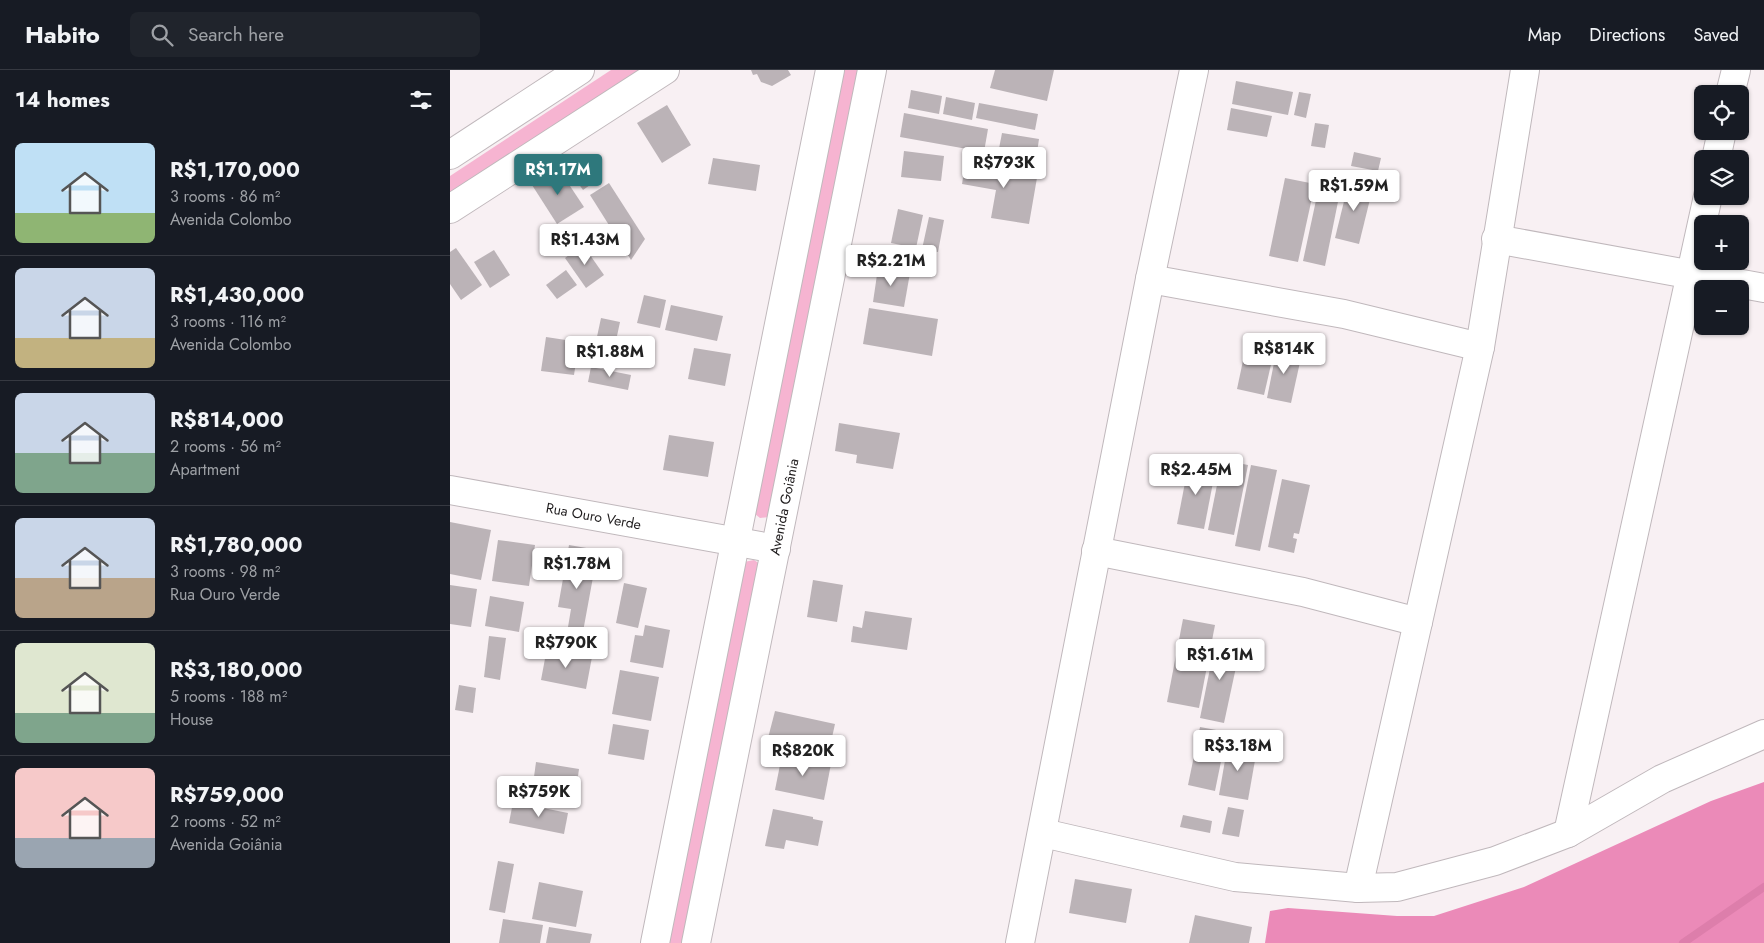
<!DOCTYPE html>
<html lang="en">
<head>
<meta charset="utf-8">
<style>
	body { margin:0; font-family:Jost,sans-serif; background:#20242c; color:#f1f3f6; height:100vh; display:flex; flex-direction:column; font-size:19px; white-space:nowrap }
	* { box-sizing:border-box; margin:0 }
	p { font-size:16px; color:#9ea1a6 }
	.icon { flex:none; width:28px; height:28px; fill:none; stroke:currentColor; stroke-width:2; stroke-linecap:round; stroke-linejoin:round }
	.map { position:relative; flex:1; overflow:hidden }
	.sheet { display:flex; flex-direction:column; background:#171b24; width:450px }
	.sheet>* { flex:none }
	.tools { position:absolute; left:1244px; top:15px; display:grid; gap:10px }
	.tools a { display:grid; place-items:center; width:55px; height:55px; border-radius:8px; background:#171b24; box-shadow:0 1px 4px #0004; font-size:25px }
	.price { position:absolute; translate:-50% -42px; padding:0 11px; border-radius:5px; background:#fff; color:#222; font-size:16px; line-height:32px; filter:drop-shadow(0 1px 2px #0008) }
	.price::after { content:''; position:absolute; left:50%; top:30px; width:15px; height:11px; margin-left:-8px; background:inherit; clip-path:polygon(0 0,100% 0,50% 100%) }
	.price.current { background:#2e787c; color:#fff }
	ul { padding:0; list-style:none }
	li { display:flex; align-items:center; gap:15px; height:125px; padding:0 15px }
	li+li { border-top:1px solid #363941 }
	li span { display:grid; place-items:center; flex:none; width:140px; height:100px; border-radius:8px; color:#555 }
	li>.icon { margin-inline-start:auto }
	span .icon { width:60px; height:60px; fill:#fffc; stroke-width:1 }
	li b { font-size:21px }
	h2 { display:flex; justify-content:space-between; align-items:center; height:60px; padding:0 15px; font-size:21px }
	header { display:flex; align-items:center; gap:30px; box-sizing:border-box; height:70px; padding:0 25px; background:#171b24; border-bottom:1px solid #363941 }
	header strong { font-size:24px }
	nav { display:flex; gap:28px; margin-inline-start:auto; font-size:18px }
	.search { width:350px; height:45px; background:#20242c; display:flex; align-items:center; gap:12px; box-sizing:border-box; padding:0 18px; border-radius:8px; color:#9ea1a6; font-size:19px }
	main { display:flex; flex:1; min-height:0 }
	.map>svg:first-child { display:block }
	.green { fill:#f6b4d1 }
	.forest { fill:#eb8ab8 }
	.lines { fill:none; stroke-linecap:round; stroke-linejoin:round }
	.stream { stroke:#dd7eab; stroke-width:8 }
	.building { fill:#bbb3b7 }
	.minor-casing { stroke:#c0b8bc; stroke-width:30 }
	.minor { stroke:#fff; stroke-width:28 }
	.labels { text-anchor:middle; dominant-baseline:central; stroke-width:4; stroke-linejoin:round; paint-order:stroke }
	.street-label { font-size:14px; fill:#1f1c1d; stroke:#f8f0f3 }
</style>
</head>
<body>
<header>
<strong>Habito</strong>
<div class="search"><svg class="icon" aria-label="search" viewBox="0 0 24 24"><circle cx="10" cy="10" r="6"/><path d="M15 15l6 6"/></svg>Search here</div>
<nav><a>Map</a><a>Directions</a><a>Saved</a></nav>
</header>
<main>
<section class="sheet">
<h2>14 homes<svg class="icon" aria-label="filters" viewBox="0 0 24 24"><path d="M4 7h16M4 17h16"/><circle cx="9" cy="7" r="2"/><circle cx="15" cy="17" r="2"/></svg></h2>
<ul>
<li><span style="background:linear-gradient(#bfe0f5 70%,#8fb573 0)"><svg class="icon" aria-label="home" viewBox="0 0 24 24"><path d="M3 11l9-7 9 7M6 9v11h12V9"/></svg></span><div><b>R$1,170,000</b><p>3 rooms · 86 m²</p><p>Avenida Colombo</p></div></li>
<li><span style="background:linear-gradient(#c9d6e8 70%,#c2b280 0)"><svg class="icon" aria-label="home" viewBox="0 0 24 24"><path d="M3 11l9-7 9 7M6 9v11h12V9"/></svg></span><div><b>R$1,430,000</b><p>3 rooms · 116 m²</p><p>Avenida Colombo</p></div></li>
<li><span style="background:linear-gradient(#c9d6e8 60%,#7fa58c 0)"><svg class="icon" aria-label="home" viewBox="0 0 24 24"><path d="M3 11l9-7 9 7M6 9v11h12V9"/></svg></span><div><b>R$814,000</b><p>2 rooms · 56 m²</p><p>Apartment</p></div></li>
<li><span style="background:linear-gradient(#c9d6e8 60%,#b9a48a 0)"><svg class="icon" aria-label="home" viewBox="0 0 24 24"><path d="M3 11l9-7 9 7M6 9v11h12V9"/></svg></span><div><b>R$1,780,000</b><p>3 rooms · 98 m²</p><p>Rua Ouro Verde</p></div></li>
<li><span style="background:linear-gradient(#dfe7d0 70%,#7fa58c 0)"><svg class="icon" aria-label="home" viewBox="0 0 24 24"><path d="M3 11l9-7 9 7M6 9v11h12V9"/></svg></span><div><b>R$3,180,000</b><p>5 rooms · 188 m²</p><p>House</p></div></li>
<li><span style="background:linear-gradient(#f6c9c9 70%,#9aa5b1 0)"><svg class="icon" aria-label="home" viewBox="0 0 24 24"><path d="M3 11l9-7 9 7M6 9v11h12V9"/></svg></span><div><b>R$759,000</b><p>2 rooms · 52 m²</p><p>Avenida Goiânia</p></div></li>
</ul>
</section>
<div class="map">
<svg width="1314" height="873" viewBox="0 0 1314 873">
	<rect width="100%" height="100%" fill="#f8f0f3"/>
	<g class="green">
		<polygon points="161,0 189,0 0,124 0,106"/>
		<polygon points="391,0 416,0 320,447 310,448 305,444"/>
		<polygon points="304,490 310,494 237,873 215,873 294,492"/>
	</g>
	<polygon class="forest" points="1314,712 1314,873 815,873 820,841 838,838 947,846 984,846 1074,817 1261,731"/>
	<g class="lines">
		<polyline class="stream" points="1233,873 1314,817"/>
	</g>
	<g class="building">
		<polygon points="301,0 338,0 341,5 322,16 311,12 307,4 303,5"/>
		<polygon points="545,0 604,0 597,31 540,18"/>
		<polygon points="786,11 843,22 838,45 782,34"/>
		<polygon points="461,20 492,26 489,44 458,38"/>
		<polygon points="849,22 861,24 856,48 844,45"/>
		<polygon points="496,27 525,33 522,50 493,44"/>
		<polygon points="529,33 588,44 585,60 526,48"/>
		<polygon points="217,35 241,75 212,93 187,53"/>
		<polygon points="781,38 822,46 817,67 777,60"/>
		<polygon points="454,43 538,59 534,82 450,67"/>
		<polygon points="865,53 879,55 875,78 861,76"/>
		<polygon points="552,63 589,69 585,96 547,89"/>
		<polygon points="454,81 494,86 491,111 451,107"/>
		<polygon points="904,82 931,88 928,101 901,96"/>
		<polygon points="134,84 150,108 133,120 116,96"/>
		<polygon points="263,88 310,95 306,121 258,114"/>
		<polygon points="516,89 588,102 579,154 541,148 546,120 512,114"/>
		<polygon points="108,98 134,137 107,154 82,115"/>
		<polygon points="871,107 892,112 875,196 853,191"/>
		<polygon points="835,108 865,114 848,192 819,186"/>
		<polygon points="899,111 923,117 909,174 885,168"/>
		<polygon points="159,113 195,169 181,190 140,125"/>
		<polygon points="448,139 473,145 466,178 441,173"/>
		<polygon points="479,147 494,150 488,182 472,179"/>
		<polygon points="133,175 154,205 136,218 115,188"/>
		<polygon points="6,178 32,215 11,230 0,214 0,182"/>
		<polygon points="44,180 60,205 40,218 24,192"/>
		<polygon points="428,198 460,203 454,237 423,232"/>
		<polygon points="116,200 127,215 107,229 96,215"/>
		<polygon points="194,225 216,230 210,258 187,253"/>
		<polygon points="221,235 273,246 267,271 215,260"/>
		<polygon points="419,238 488,249 482,286 413,274"/>
		<polygon points="151,248 170,252 161,294 142,290"/>
		<polygon points="96,267 129,272 124,305 91,301"/>
		<polygon points="798,267 826,273 814,325 787,319"/>
		<polygon points="244,278 281,284 275,316 238,309"/>
		<polygon points="827,278 852,283 841,333 817,328"/>
		<polygon points="141,297 181,305 178,320 138,312"/>
		<polygon points="389,353 450,363 443,399 406,393 407,385 385,381"/>
		<polygon points="219,365 264,372 258,407 213,400"/>
		<polygon points="772,390 798,395 784,465 758,460"/>
		<polygon points="739,392 766,397 754,459 727,454"/>
		<polygon points="801,395 827,400 810,481 785,476"/>
		<polygon points="832,409 860,415 849,464 844,463 843,468 847,469 844,483 818,477"/>
		<polygon points="0,452 41,460 31,510 0,504"/>
		<polygon points="48,470 85,475 79,516 42,511"/>
		<polygon points="119,475 148,480 130,578 115,575 121,539 108,537"/>
		<polygon points="363,510 393,515 387,552 357,547"/>
		<polygon points="174,513 197,518 188,558 166,553"/>
		<polygon points="0,515 27,519 21,557 0,554"/>
		<polygon points="40,526 74,532 69,562 35,556"/>
		<polygon points="415,541 462,548 457,580 401,572 403,556 412,558"/>
		<polygon points="733,549 765,555 749,638 717,632"/>
		<polygon points="195,555 220,560 213,598 180,592 185,565 193,566"/>
		<polygon points="39,566 56,568 50,610 34,607"/>
		<polygon points="766,569 791,574 774,653 750,648"/>
		<polygon points="97,578 142,587 136,619 91,610"/>
		<polygon points="170,600 209,607 201,651 162,644"/>
		<polygon points="9,615 26,618 23,643 5,640"/>
		<polygon points="325,641 385,654 379,681 318,668"/>
		<polygon points="163,654 199,660 194,690 158,684"/>
		<polygon points="750,657 777,662 765,721 738,715"/>
		<polygon points="778,673 807,679 798,730 769,725"/>
		<polygon points="332,685 381,694 374,730 325,720"/>
		<polygon points="86,692 129,699 124,735 81,729"/>
		<polygon points="63,732 118,743 114,764 59,753"/>
		<polygon points="778,737 794,740 789,767 772,764"/>
		<polygon points="323,739 363,747 363,749 373,751 368,776 336,770 334,779 315,776"/>
		<polygon points="733,745 762,751 760,763 730,757"/>
		<polygon points="48,791 64,794 55,843 39,840"/>
		<polygon points="625,809 682,819 676,853 619,843"/>
		<polygon points="89,812 133,821 126,857 82,849"/>
		<polygon points="745,845 802,857 799,873 739,873"/>
		<polygon points="53,849 93,855 90,873 49,873"/>
		<polygon points="99,857 142,864 140,873 96,873"/>
	</g>
	<g class="lines">
		<g class="minor-casing">
			<g id="minor">
				<polyline points="1280,24 1286,0"/>
				<polyline points="0,85 130,0"/>
				<polyline points="1266,89 1272,61"/>
				<polyline points="0,139 215,0"/>
				<polyline points="1046,169 1314,218"/>
				<polyline points="700,209 894,244 1030,277"/>
				<path id="s1" d="M0,420L326,479"/>
				<polyline points="646,481 853,522 968,552"/>
				<polyline points="593,763 785,807 908,818 947,817 1045,791 1118,763 1212,709 1314,664"/>
				<polyline points="1118,763 1258,126"/>
				<polyline points="908,818 1030,277 1075,0"/>
				<polyline points="205,873 380,0"/>
				<path id="s2" d="M246,873L422,0"/>
				<polyline points="570,873 700,209 744,0"/>
			</g>
		</g>
		<use href="#minor" class="minor"/>
	</g>
	<g class="labels">
		<g class="street-label">
			<text stroke="none"><textPath href="#s2" startOffset="445">Avenida Goiânia</textPath></text>
			<text stroke="none"><textPath href="#s1" startOffset="146">Rua Ouro Verde</textPath></text>
		</g>
	</g>
</svg>
<div class="tools">
<a><svg class="icon" aria-label="locate" viewBox="0 0 24 24"><circle cx="12" cy="12" r="6"/><path d="M12 2v4M12 18v4M2 12h4M18 12h4"/></svg></a>
<a><svg class="icon" aria-label="layers" viewBox="0 0 24 24"><path d="M12 4l9 5-9 5-9-5zM3 14l9 5 9-5"/></svg></a>
<a>+</a>
<a>−</a>
</div>
<b class="price" style="left:554px;top:119px">R$793K</b>
<b class="price current" style="left:108px;top:126px">R$1.17M</b>
<b class="price" style="left:904px;top:142px">R$1.59M</b>
<b class="price" style="left:135px;top:196px">R$1.43M</b>
<b class="price" style="left:441px;top:217px">R$2.21M</b>
<b class="price" style="left:834px;top:305px">R$814K</b>
<b class="price" style="left:160px;top:308px">R$1.88M</b>
<b class="price" style="left:746px;top:426px">R$2.45M</b>
<b class="price" style="left:127px;top:520px">R$1.78M</b>
<b class="price" style="left:116px;top:599px">R$790K</b>
<b class="price" style="left:770px;top:611px">R$1.61M</b>
<b class="price" style="left:788px;top:702px">R$3.18M</b>
<b class="price" style="left:353px;top:707px">R$820K</b>
<b class="price" style="left:89px;top:748px">R$759K</b>
</div>
</main>
</body>
</html>
